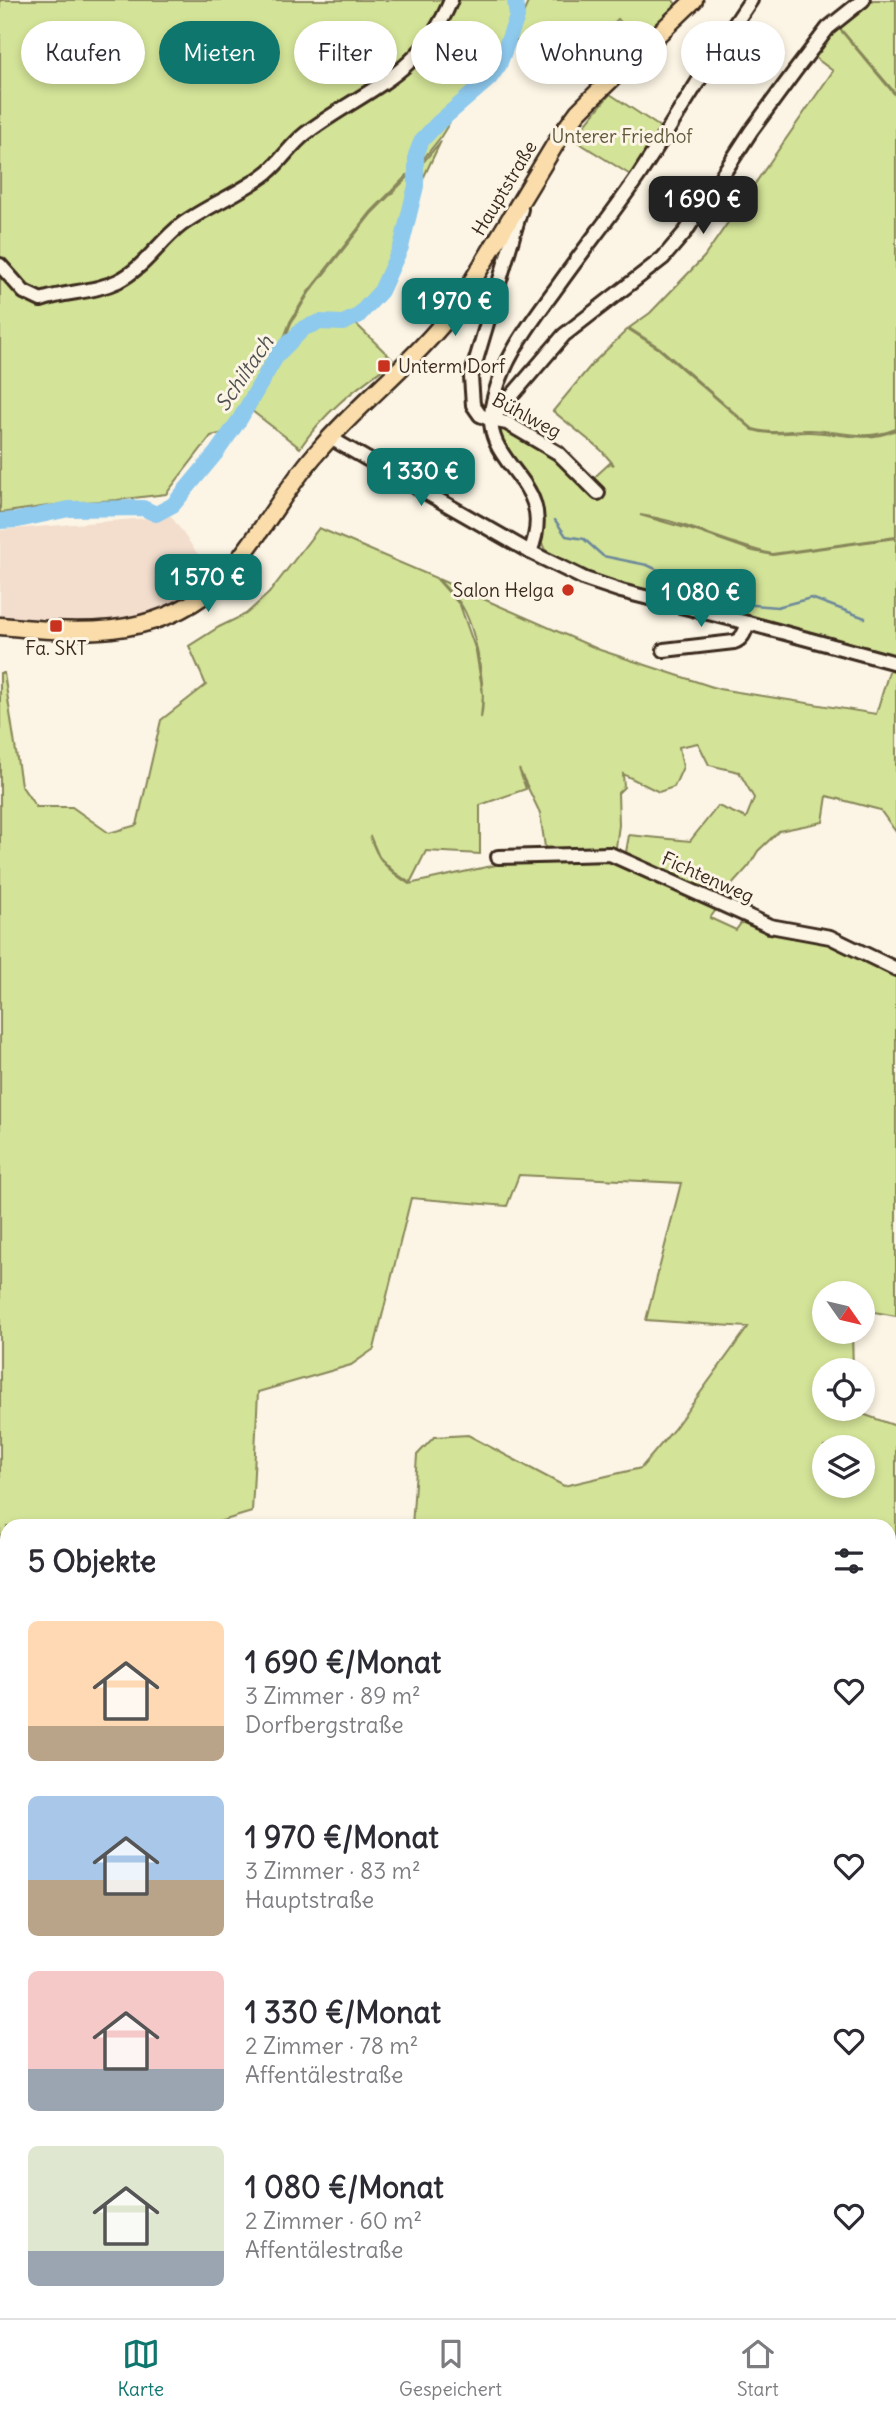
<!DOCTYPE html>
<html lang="de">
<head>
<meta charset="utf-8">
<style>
	body { margin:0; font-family:Delius,sans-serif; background:#f7f7f7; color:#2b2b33; height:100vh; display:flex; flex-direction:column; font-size:26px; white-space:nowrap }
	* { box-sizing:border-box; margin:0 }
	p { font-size:23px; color:#7c7c81 }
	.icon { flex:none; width:38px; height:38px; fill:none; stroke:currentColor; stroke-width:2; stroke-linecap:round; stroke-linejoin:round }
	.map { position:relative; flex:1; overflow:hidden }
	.drawer { position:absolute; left:0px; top:1519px; width:896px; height:800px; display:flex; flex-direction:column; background:#fff; border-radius:21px 21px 0 0; box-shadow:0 4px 10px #0003 }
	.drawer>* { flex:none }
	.top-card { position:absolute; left:21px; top:21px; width:854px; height:63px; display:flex; gap:14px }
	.needle { width:46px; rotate:124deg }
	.tools { position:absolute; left:812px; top:1281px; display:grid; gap:14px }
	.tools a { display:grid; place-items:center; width:63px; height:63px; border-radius:50%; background:#fff; box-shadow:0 4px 10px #0003; font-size:35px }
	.price { position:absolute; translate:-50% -60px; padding:0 16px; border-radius:14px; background:#0f766e; color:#fff; font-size:23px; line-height:46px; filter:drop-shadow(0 2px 4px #0008) }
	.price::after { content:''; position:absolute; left:50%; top:42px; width:21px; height:16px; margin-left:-10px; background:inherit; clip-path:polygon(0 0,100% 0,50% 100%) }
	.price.current { background:#222; color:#fff }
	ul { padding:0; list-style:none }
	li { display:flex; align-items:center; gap:21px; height:175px; padding:0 28px }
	li span { display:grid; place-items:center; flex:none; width:196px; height:140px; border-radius:10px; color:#555 }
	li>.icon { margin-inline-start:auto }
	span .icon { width:84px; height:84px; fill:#fffc; stroke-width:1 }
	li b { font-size:30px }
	h2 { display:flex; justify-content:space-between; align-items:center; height:84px; padding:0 28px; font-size:30px }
	.chip { padding:0 24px; border-radius:32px; background:#fff; box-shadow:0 4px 10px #0003; font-size:24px; line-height:63px }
	.chip.current { background:#0f766e; color:#fff }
	.menu { display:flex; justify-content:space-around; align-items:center; height:98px; border-top:2px solid #e1e1e2; background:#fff; font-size:19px; color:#7c7c81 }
	.menu a { display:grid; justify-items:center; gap:4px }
	.menu .current { color:#0f766e }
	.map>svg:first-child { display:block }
	.built { fill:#f3dece }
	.green { fill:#d3e397; stroke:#87865a; stroke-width:2; fill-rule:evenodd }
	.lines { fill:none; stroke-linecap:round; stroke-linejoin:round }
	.stream { stroke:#6d899b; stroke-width:2.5 }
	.river { stroke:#8ec9ee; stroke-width:16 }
	.minor-casing { stroke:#3b2a1e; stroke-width:18 }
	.major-casing { stroke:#3b2a1e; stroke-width:21 }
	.minor { stroke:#fcf5e5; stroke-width:12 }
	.major { stroke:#faddab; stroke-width:16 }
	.poi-dot { fill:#c8321e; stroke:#fcf5e5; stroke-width:2.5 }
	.labels { text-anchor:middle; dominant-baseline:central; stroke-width:6; stroke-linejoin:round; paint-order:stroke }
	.park-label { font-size:19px; fill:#61583c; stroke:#fcf5e5 }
	.street-label { font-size:19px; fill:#3b2a1e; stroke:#fcf5e5 }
	.poi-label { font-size:19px; fill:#3b2a1e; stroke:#fcf5e5; text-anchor:start }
	.water-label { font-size:21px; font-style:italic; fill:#505252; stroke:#fcf5e5 }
</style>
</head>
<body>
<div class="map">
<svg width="896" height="2318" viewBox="0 0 896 2318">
	<rect width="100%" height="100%" fill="#fcf5e5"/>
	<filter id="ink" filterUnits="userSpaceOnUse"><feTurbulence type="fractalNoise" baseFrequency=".0143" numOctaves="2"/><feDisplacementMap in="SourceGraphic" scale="14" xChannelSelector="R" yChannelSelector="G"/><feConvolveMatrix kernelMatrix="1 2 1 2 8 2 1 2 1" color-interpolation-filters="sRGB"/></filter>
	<g filter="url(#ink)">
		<polygon class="built" points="171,516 214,577 173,605 128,620 102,623 0,621 0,530"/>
		<g class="green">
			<polygon points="0,0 514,0 517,10 506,39 494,61 464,99 440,138 424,158 371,212 308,292 290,322 272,370 247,413 228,432 211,436 166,494 117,500 69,503 0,513"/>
			<polygon points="529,0 673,0 677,6 638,42 618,19 565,71 529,42 511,41"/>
			<polygon points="873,0 896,0 896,94 838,26"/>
			<path d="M838,27L896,96V429C863,442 842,431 809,430C790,430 771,435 753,429L660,348L629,328L650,313L704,257L833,71L813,56Z"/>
			<polygon points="610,94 663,129 632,176 573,139"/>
			<path d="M441,141C434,156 426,171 420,186C404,226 391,296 349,317L394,361C357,388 326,409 300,448L252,411L273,371L291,323L309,293L372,213L425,160Z"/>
			<path d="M628,329L659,349L753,430C771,436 789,432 808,432C841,432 863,444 896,430V537L772,554C727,544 685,521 640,515L699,532L753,551L773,555L896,538V656L730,610L669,597L601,578L545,550L541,541L543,522L538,498L512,463L495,430L501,425L541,445L586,485L610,463L614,465L601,450L553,411L593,363Z"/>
			<path d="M319,528L436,578L460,605L476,651L483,694L481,718C487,691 476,626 460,603C453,595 445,587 438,579L600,650L719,689L876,714L891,665L896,668V832L880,810L827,796L823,822L779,831L758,851L749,866L720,898L625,858L629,835L690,841L718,806L746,818L754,798L739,772L709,765L698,743L679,747L683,767L674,787L659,792L623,774L624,787L618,793L619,825L614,862L718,907L710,918L736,930L744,919L782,935L841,946L896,975V1316L863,1310V1293H824V1332H852L853,1370H824V1409H853L854,1411L896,1426V1625L889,1614V1526H412L417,1455L434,1437L468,1435L564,1486L641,1468L674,1429L748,1327L646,1320L681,1183L519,1175L507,1206L411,1198L374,1349L351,1365L258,1392L252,1512L205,1526H7V1623L0,1625V673H4L21,785L36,807H72L109,833L137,825L161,720L206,685L189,646L219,627L246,614L269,593ZM519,769L540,813L546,854L409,884C388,870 377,860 370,836L379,857L394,872L410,883L426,851L480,854V805L526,789ZM824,1447H863V1486H824Z"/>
			<polygon points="0,1752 7,1758 7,2000 0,1979"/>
			<polygon points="889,1769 896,1771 896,2215 889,2213"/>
			<polygon points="90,2312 310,2312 314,2318 43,2318 79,2316"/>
			<polygon points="423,2312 633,2312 634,2318 418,2318"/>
		</g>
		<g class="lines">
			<polyline class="stream" points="555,520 566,536 584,539 603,556 647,565 730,603 777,607 811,598 865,618"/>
			<polyline class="river" points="0,521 18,520 69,509 143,508 156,514 173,505 216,453 240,419 277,355 304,328 320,322 343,323 358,316 381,291 401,247 416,186 416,155 422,140 438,123 489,79 499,65 517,17 515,0"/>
			<g class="minor-casing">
				<g id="minor">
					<polyline points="521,209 471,377 473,405 480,415 491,420 507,423 558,453 598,493"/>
					<path d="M0,265L24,292L41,300C66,291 93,293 118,281C144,268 159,242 181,225C208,205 242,193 268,172C281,161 291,145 305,134C364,89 420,77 451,0"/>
					<polyline points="491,420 564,335 663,258 686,231 751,131 795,71 828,28 863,0"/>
					<polyline points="331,436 339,443 530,552 585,579 621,591 748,623 896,663"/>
					<path d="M530,552C560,479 481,469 492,407C500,362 531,322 557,287C584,249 613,213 639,175C677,117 712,57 751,0"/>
					<path d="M664,650L734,642C743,639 745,631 748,623"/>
					<polyline points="498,857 610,854 770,926 830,937 896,969"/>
					<polyline points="0,2004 7,2021"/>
					<polyline points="889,2222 896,2222"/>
				</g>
			</g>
			<g class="major-casing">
				<path id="major" d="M0,626C74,633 152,640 213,588C230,573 244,553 257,535C278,506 296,475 320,449C364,398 419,358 459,303L559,138L578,112L599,91L694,0"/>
			</g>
			<use href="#minor" class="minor"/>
			<use href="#major" class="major"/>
		</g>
	</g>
	<g class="poi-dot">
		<rect x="377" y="359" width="14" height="14" rx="3.5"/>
		<circle cx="568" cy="590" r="7"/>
		<rect x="49" y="619" width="14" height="14" rx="3.5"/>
	</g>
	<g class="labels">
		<g class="park-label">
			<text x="622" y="136">Unterer Friedhof</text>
		</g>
		<g class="street-label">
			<text transform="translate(504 188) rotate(-59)">Hauptstraße</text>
			<text transform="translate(527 415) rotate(28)">Bühlweg</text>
			<text transform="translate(708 877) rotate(24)">Fichtenweg</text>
		</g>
		<g class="poi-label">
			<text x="398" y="366">Unterm Dorf</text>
			<text x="554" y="590" text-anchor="end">Salon Helga</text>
			<text x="56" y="648" text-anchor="middle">Fa. SKT</text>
		</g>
		<g class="water-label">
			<text transform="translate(244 373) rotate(-56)">Schiltach</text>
		</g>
	</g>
</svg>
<div class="tools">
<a><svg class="needle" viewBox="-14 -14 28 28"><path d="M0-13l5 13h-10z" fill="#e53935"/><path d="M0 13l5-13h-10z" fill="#7c7c81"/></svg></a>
<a><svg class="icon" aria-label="locate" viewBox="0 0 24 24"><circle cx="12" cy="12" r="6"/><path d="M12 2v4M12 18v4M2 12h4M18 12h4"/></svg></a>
<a><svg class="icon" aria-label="layers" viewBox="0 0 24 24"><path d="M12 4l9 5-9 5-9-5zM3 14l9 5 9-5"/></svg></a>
</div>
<b class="price current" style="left:703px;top:236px">1 690 €</b>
<b class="price" style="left:455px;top:338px">1 970 €</b>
<b class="price" style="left:421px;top:508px">1 330 €</b>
<b class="price" style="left:208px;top:614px">1 570 €</b>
<b class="price" style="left:701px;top:629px">1 080 €</b>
<div class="top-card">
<a class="chip">Kaufen</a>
<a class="chip current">Mieten</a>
<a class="chip">Filter</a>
<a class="chip">Neu</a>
<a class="chip">Wohnung</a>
<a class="chip">Haus</a>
</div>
<section class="drawer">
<h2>5 Objekte<svg class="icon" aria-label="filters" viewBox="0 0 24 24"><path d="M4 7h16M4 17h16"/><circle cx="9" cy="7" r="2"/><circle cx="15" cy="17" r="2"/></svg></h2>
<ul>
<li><span style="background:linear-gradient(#ffd9b3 75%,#b9a48a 0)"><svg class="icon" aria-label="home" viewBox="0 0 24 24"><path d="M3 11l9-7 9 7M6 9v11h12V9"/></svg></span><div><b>1 690 €/Monat</b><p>3 Zimmer · 89 m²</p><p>Dorfbergstraße</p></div><svg class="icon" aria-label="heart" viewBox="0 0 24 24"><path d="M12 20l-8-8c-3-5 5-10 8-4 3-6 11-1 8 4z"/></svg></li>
<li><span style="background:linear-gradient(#a9c7e8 60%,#b9a48a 0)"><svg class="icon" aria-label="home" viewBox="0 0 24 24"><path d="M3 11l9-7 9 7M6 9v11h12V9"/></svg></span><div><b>1 970 €/Monat</b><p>3 Zimmer · 83 m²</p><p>Hauptstraße</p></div><svg class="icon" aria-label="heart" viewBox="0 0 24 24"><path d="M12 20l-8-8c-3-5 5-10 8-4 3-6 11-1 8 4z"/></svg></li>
<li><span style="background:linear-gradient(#f6c9c9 70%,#9aa5b1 0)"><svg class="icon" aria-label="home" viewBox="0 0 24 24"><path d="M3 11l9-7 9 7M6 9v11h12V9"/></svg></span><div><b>1 330 €/Monat</b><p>2 Zimmer · 78 m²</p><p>Affentälestraße</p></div><svg class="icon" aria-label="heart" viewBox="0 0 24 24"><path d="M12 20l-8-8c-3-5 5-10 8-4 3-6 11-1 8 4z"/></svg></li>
<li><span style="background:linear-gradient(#dfe7d0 75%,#9aa5b1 0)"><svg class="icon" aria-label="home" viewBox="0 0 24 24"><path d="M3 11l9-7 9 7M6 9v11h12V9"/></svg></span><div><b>1 080 €/Monat</b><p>2 Zimmer · 60 m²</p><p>Affentälestraße</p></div><svg class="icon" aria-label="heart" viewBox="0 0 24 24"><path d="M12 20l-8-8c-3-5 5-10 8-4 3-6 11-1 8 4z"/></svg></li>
</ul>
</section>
</div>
<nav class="menu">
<a class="current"><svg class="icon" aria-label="map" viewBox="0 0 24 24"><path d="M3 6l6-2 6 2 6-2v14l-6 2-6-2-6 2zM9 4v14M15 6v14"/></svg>Karte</a>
<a><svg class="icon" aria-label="saved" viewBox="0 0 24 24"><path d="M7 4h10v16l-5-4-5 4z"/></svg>Gespeichert</a>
<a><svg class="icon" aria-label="home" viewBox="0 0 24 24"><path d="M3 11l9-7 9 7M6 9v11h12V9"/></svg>Start</a>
</nav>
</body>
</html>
